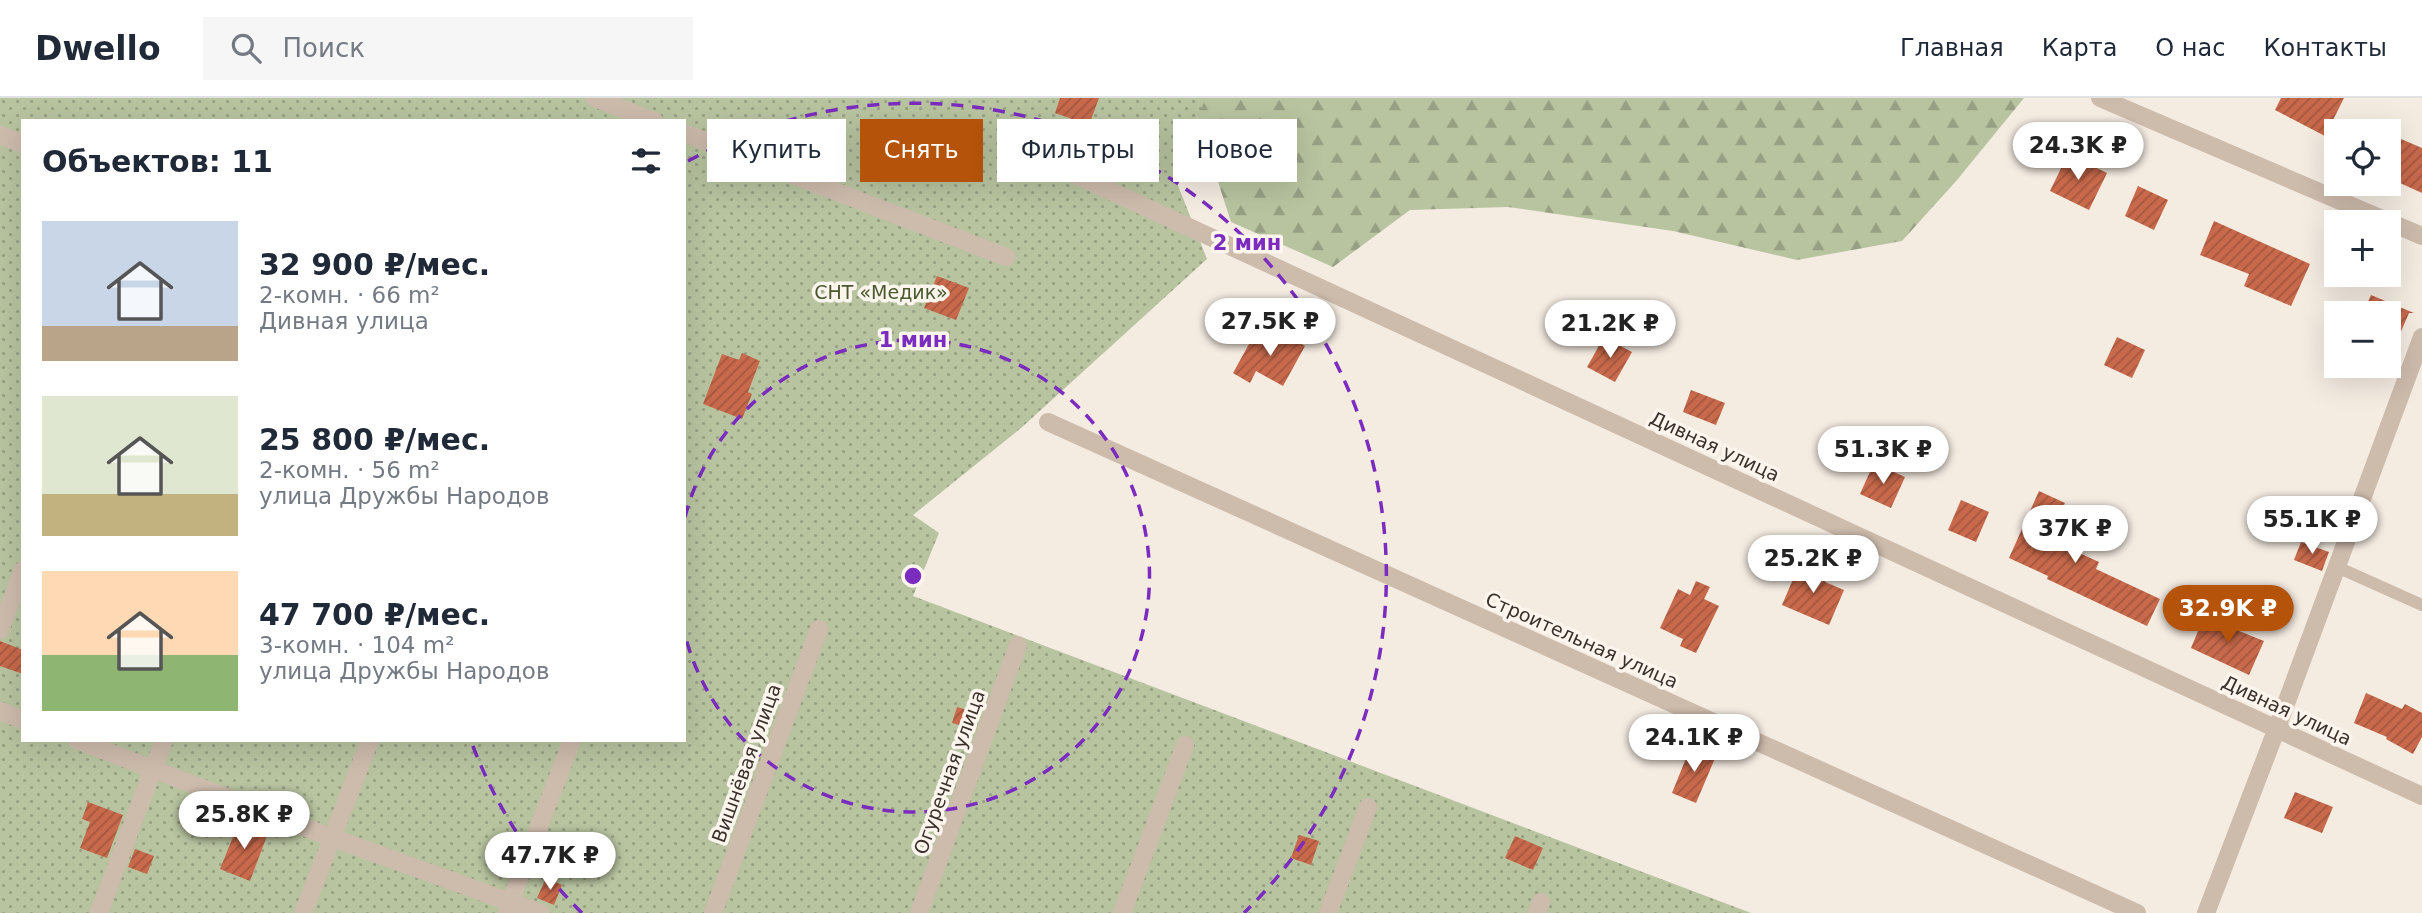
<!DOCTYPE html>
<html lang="ru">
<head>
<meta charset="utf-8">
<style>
	body { margin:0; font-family:"DejaVu Sans",sans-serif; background:#f6f6f7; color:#1f2937; height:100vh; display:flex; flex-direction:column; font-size:26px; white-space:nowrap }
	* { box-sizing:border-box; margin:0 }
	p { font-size:23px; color:#747a83 }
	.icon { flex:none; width:38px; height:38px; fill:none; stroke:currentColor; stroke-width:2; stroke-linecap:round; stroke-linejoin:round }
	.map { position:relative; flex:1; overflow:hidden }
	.panel { position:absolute; left:21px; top:21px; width:665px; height:623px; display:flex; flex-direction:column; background:#fff; border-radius:0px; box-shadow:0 7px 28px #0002 }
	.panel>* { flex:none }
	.hud { position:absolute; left:707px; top:21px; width:665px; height:63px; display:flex; gap:14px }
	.tools { position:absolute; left:2324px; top:21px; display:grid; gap:14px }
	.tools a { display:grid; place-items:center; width:77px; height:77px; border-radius:0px; background:#fff; box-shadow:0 7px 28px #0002; font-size:35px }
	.price { position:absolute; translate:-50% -60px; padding:0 16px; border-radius:24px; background:#fff; color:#222; font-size:23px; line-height:46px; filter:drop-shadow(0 2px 4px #0008) }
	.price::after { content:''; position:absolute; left:50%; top:42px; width:21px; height:16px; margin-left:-10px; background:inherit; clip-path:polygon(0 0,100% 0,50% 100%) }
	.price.selected { background:#b45309; color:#fff }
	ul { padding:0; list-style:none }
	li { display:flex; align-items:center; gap:21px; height:175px; padding:0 21px }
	li span { display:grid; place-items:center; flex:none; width:196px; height:140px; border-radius:0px; color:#555 }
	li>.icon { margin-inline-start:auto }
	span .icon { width:84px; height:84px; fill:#fffc; stroke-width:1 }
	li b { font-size:30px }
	h2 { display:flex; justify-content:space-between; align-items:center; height:84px; padding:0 21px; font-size:30px }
	.pill { padding:0 24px; border-radius:0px; background:#fff; box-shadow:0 7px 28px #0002; font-size:24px; line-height:63px }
	.pill.selected { background:#b45309; color:#fff }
	header { display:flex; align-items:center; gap:42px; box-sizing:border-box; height:98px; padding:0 35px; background:#fff; border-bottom:2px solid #e0e1e3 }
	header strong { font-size:33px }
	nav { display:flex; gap:38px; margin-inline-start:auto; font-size:24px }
	.search { width:490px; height:63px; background:#f6f6f7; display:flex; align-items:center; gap:18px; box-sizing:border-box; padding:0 24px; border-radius:0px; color:#747a83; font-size:26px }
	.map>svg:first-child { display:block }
	.forest { fill:url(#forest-firs) }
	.garden { fill:url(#garden-dots); fill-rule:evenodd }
	.building { fill:url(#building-hatch) }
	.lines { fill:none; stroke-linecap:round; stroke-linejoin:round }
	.lane { stroke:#cdbbac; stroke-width:12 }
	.street { stroke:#cdbbac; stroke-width:18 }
	.ring { fill:none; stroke:#7b2cbf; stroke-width:3.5; stroke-dasharray:12 9 }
	.labels { text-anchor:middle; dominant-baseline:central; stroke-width:7; stroke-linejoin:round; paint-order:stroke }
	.park-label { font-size:19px; fill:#4a5a2e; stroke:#fbf5ee }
	.street-label { font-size:19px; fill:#3b302b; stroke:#fbf5ee }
	.centre { fill:#7b2cbf; stroke:#fbf5ee; stroke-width:3.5 }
	.ring-label { font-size:21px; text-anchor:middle; font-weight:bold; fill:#7b2cbf; stroke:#fbf5ee; stroke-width:7; stroke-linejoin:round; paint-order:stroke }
</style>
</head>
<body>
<header>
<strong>Dwello</strong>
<div class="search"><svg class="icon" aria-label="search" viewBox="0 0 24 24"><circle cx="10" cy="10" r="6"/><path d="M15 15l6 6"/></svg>Поиск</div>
<nav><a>Главная</a><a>Карта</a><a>О нас</a><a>Контакты</a></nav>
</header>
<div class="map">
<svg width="2422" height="815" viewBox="0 0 2422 815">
	<defs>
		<pattern id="forest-firs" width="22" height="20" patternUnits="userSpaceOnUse" patternTransform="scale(1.75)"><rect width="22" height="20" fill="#b8c4a0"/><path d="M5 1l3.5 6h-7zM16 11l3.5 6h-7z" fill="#97a083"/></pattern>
		<pattern id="garden-dots" width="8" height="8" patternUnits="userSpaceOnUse" patternTransform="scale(1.75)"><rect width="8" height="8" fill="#b8c4a0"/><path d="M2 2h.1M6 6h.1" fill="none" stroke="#97a083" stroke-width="1.8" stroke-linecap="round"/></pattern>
		<pattern id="building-hatch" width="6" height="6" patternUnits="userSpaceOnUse" patternTransform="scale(1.75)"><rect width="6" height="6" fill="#c8694b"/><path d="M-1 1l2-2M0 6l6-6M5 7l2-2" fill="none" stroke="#a4573f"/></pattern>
	</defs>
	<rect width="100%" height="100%" fill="#f4ebe1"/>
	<polygon class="forest" points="1191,0 2024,0 1957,82 1902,143 1797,162 1673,133 1508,109 1410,112 1333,169 1231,124"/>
	<path class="garden" d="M0,0H1206L1173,75L1207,161L1021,330L913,417L939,435L913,498L1751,815H0ZM23,23H684V642H23Z"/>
	<g class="building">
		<polygon points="1060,0 1099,0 1089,27 1055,15"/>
		<polygon points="2281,0 2344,0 2325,38 2275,12"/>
		<polygon points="2401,41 2422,50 2422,95 2389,80 2389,68"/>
		<polygon points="2068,56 2107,75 2089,112 2050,93"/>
		<polygon points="2138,88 2168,102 2154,132 2125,118"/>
		<polygon points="2214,123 2310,166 2291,208 2244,188 2249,176 2200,157"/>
		<polygon points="937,178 969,190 956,222 924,210"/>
		<polygon points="2371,197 2414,215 2409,215 2389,261 2389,215 2363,215"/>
		<polygon points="1274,230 1305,248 1283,288 1256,273 1250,285 1233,275 1254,237 1266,244"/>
		<polygon points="1604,239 1632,254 1615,284 1587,269"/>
		<polygon points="2117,239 2145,252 2132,280 2104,267"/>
		<polygon points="742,255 760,263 748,294 752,296 742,321 703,306 722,256 739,262"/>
		<polygon points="1691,292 1725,305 1716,327 1683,314"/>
		<polygon points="1874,365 1905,379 1891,410 1860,396"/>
		<polygon points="2039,393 2065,405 2049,441 2099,464 2096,471 2160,501 2147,528 2047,481 2048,478 2009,460"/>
		<polygon points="1961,402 1989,414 1976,444 1948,432"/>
		<polygon points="2301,444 2329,454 2322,473 2294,462"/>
		<polygon points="1800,465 1828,477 1825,484 1844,492 1829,527 1782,507"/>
		<polygon points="1696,483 1710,489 1704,501 1719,508 1696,555 1680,548 1683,541 1660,530 1678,491 1690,497"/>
		<polygon points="2204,519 2264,543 2249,577 2191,550"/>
		<polygon points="0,543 23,552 23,576 0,568"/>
		<polygon points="2366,595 2402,611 2405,606 2422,615 2422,639 2413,656 2386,641 2387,639 2354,625"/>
		<polygon points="957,609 978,615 974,631 952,625"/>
		<polygon points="1691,648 1716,658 1696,705 1672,695"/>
		<polygon points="2295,694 2333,709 2322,735 2284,720"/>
		<polygon points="88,704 123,717 107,760 80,750 90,724 82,721"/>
		<polygon points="239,724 268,735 250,783 220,771"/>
		<polygon points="1299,737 1319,743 1311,767 1291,760"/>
		<polygon points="1515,738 1543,750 1533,772 1505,760"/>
		<polygon points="135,751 154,758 147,776 128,769"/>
		<polygon points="546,780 562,787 554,807 537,800"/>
	</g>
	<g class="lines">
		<polyline class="lane" points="2337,469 2422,507"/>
		<g class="street">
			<polyline points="595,0 654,23"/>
			<polyline points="2100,0 2422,138"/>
			<polyline points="684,35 1006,159"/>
			<polyline points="0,37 23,46"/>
			<polyline points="1065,72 2422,698"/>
			<polyline points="1048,324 2137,815"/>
			<polyline points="0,532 23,472"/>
			<polyline points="0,613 23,622"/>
			<polyline points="77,642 333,740 541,815"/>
			<polyline points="507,812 572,642"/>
			<polyline points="99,815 164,642"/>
			<polyline points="303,815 370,642"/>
			<polyline points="713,815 819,531"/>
			<polyline points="919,815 1018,547"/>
			<polyline points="1122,815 1185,647"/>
			<polyline points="1328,815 1368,709"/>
			<polyline points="1537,815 1541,804"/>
			<polyline points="2206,815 2277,630 2422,239"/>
		</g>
	</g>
	<g class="ring">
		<path d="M685 419A236 236 0 1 1 685 537"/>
		<path d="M582 815A472 472 0 0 1 471 643M688 63A472 472 0 0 1 1244 815"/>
	</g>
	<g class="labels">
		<g class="park-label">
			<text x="881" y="194">СНТ «Медик»</text>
		</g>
		<g class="street-label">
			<text transform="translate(1715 348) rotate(25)">Дивная улица</text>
			<text transform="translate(1582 542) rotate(24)">Строительная улица</text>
			<text transform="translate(2287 612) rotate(25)">Дивная улица</text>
			<text transform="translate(746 665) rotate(-70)">Вишнёвая улица</text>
			<text transform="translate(949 674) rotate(-70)">Огуречная улица</text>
		</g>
	</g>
	<circle cx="913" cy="478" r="10" class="centre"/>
	<g class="ring-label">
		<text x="1247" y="152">2 мин</text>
		<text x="913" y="249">1 мин</text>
	</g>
</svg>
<div class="tools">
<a><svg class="icon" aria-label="locate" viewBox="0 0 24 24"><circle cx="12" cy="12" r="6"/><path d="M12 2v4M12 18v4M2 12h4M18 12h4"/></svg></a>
<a>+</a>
<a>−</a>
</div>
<b class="price" style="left:2078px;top:84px">24.3K ₽</b>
<b class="price" style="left:1270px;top:260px">27.5K ₽</b>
<b class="price" style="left:1610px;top:262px">21.2K ₽</b>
<b class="price" style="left:1883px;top:388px">51.3K ₽</b>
<b class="price" style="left:2312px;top:458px">55.1K ₽</b>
<b class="price" style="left:2075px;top:467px">37K ₽</b>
<b class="price" style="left:1813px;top:497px">25.2K ₽</b>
<b class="price selected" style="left:2228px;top:547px">32.9K ₽</b>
<b class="price" style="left:1694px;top:676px">24.1K ₽</b>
<b class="price" style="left:244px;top:753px">25.8K ₽</b>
<b class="price" style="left:550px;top:794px">47.7K ₽</b>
<div class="hud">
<a class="pill">Купить</a>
<a class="pill selected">Снять</a>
<a class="pill">Фильтры</a>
<a class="pill">Новое</a>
</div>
<section class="panel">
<h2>Объектов: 11<svg class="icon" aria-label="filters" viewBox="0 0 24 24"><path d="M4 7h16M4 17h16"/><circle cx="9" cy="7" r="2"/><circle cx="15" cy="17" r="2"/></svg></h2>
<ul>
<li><span style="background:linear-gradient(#c9d6e8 75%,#b9a48a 0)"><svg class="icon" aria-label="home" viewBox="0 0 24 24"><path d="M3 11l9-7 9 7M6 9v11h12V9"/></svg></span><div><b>32 900 ₽/мес.</b><p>2-комн. · 66 m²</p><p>Дивная улица</p></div></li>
<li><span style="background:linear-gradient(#dfe7d0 70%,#c2b280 0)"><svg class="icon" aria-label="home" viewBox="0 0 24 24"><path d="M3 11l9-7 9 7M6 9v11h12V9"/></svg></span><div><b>25 800 ₽/мес.</b><p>2-комн. · 56 m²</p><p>улица Дружбы Народов</p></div></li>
<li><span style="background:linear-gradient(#ffd9b3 60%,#8fb573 0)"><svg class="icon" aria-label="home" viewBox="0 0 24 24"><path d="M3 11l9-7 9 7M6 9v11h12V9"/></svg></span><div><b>47 700 ₽/мес.</b><p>3-комн. · 104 m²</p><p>улица Дружбы Народов</p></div></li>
</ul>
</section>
</div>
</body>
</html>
